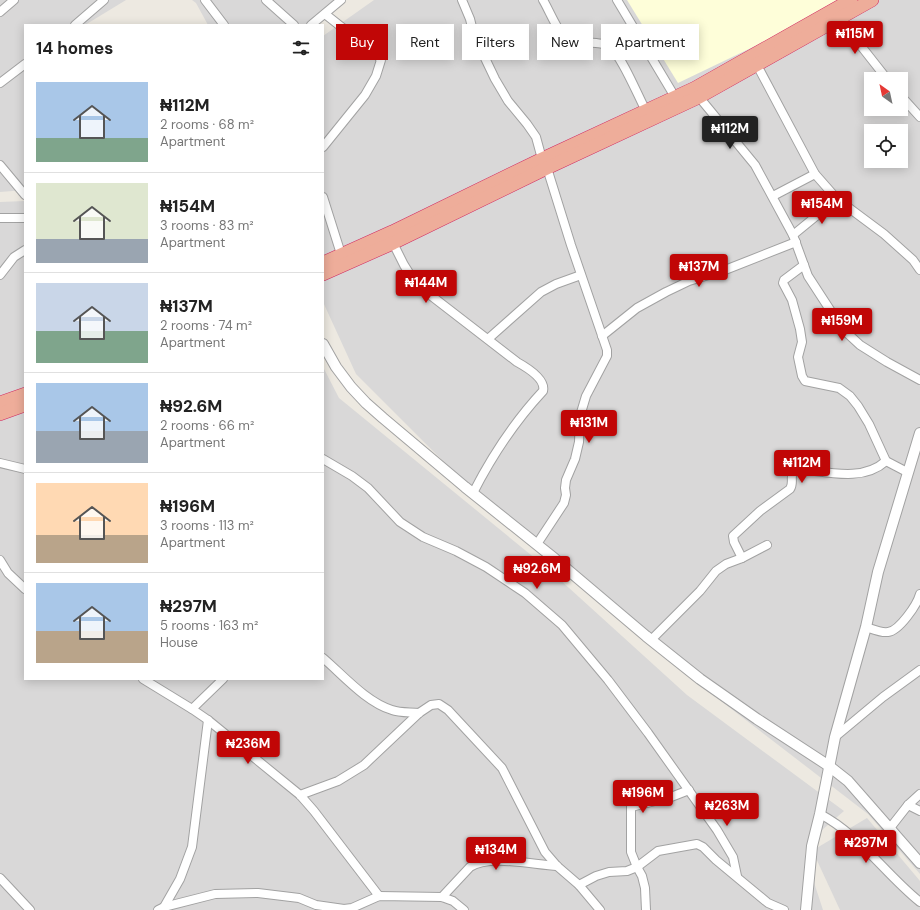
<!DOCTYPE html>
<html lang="en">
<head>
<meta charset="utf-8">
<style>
	body { margin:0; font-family:"DM Sans",sans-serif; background:#f6f6f6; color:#222; height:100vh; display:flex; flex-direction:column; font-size:15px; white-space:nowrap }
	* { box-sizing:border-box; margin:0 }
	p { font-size:13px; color:#767676 }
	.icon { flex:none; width:22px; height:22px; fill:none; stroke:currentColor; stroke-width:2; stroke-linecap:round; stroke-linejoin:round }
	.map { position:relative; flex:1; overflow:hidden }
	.side { position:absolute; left:24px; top:24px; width:300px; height:656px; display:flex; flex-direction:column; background:#fff; border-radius:0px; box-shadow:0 2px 10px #0003 }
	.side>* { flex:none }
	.top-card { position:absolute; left:336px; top:24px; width:380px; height:36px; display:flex; gap:8px }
	.needle { width:26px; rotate:327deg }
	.fabs { position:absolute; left:864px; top:72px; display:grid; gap:8px }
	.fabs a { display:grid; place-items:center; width:44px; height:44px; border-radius:0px; background:#fff; box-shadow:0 2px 10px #0003; font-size:20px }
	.price { position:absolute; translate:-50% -34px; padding:0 9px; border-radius:4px; background:#c10606; color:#fff; font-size:13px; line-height:26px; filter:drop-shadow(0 1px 2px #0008) }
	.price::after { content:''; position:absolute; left:50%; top:24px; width:12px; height:9px; margin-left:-6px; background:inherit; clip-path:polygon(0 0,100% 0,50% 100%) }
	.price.on { background:#222; color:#fff }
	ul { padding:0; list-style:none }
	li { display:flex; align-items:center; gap:12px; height:100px; padding:0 12px }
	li+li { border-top:1px solid #e0e0e0 }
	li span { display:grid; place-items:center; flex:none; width:112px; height:80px; border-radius:0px; color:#555 }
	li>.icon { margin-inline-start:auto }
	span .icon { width:48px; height:48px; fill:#fffc; stroke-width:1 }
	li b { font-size:17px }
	h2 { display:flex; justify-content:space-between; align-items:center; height:48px; padding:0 12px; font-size:17px }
	.chip { padding:0 14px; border-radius:0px; background:#fff; box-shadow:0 2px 10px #0003; font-size:14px; line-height:36px }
	.chip.on { background:#c10606; color:#fff }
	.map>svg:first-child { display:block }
	.residential { fill:#d9d8d8; fill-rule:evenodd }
	.education { fill:#fefed9 }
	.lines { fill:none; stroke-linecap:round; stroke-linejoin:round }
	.minor-casing { stroke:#a2a2a2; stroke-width:10 }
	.tertiary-casing { stroke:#a2a2a2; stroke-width:12 }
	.trunk-casing { stroke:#d02862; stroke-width:14 }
	.minor { stroke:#fff; stroke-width:8 }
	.tertiary { stroke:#fff; stroke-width:10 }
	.trunk { stroke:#eead9a; stroke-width:13 }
</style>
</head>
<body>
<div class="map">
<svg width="920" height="910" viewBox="0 0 920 910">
	<rect width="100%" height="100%" fill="#ede9e1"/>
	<g class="residential">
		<polygon points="0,0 126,0 85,25 25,25 25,190 0,192"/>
		<polygon points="192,0 344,0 310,25 208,25 196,3"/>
		<path d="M374,0H920V874L868,814L699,684L557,553L521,528L444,462L356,374L323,302V36ZM871,79H901V109H871ZM871,131H901V161H871Z"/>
		<polygon points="25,201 25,679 323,679 323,367 339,398 547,568 687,695 844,811 807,843 805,855 823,910 0,910 0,202"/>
		<polygon points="867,818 920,881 920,910 840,910 814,854 815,849"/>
	</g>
	<polygon class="education" points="627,0 841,0 774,37 678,83"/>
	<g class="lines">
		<g class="minor-casing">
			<g id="minor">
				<polyline points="205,0 224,25"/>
				<polyline points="266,0 294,25"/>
				<polyline points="462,0 470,19 474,35 495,79 508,101 527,124 536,137 542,159"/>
				<path d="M543,0C548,8 557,30 563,35C577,48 599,37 612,49C623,59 638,96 646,111"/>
				<polyline points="617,0 675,97"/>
				<polyline points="0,12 14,0"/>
				<polyline points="839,18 887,79"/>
				<polyline points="75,25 104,0"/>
				<polyline points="311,25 341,0"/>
				<polyline points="757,65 815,174 837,199 884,234 913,260 920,270"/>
				<polyline points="0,83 25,64"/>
				<polyline points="901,96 920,117"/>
				<polyline points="699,97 755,165 793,235 808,276 834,316 846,332 860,345 887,362 920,380"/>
				<polyline points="323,147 365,95 376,76 381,60 377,55 325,14"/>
				<polyline points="0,165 25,195"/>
				<polyline points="773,196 815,174"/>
				<polyline points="323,197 341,254"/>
				<polyline points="0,218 25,218"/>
				<polyline points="793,235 837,199"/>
				<path d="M393,243L404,265L416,284L517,362C526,367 546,379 543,391C515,421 492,456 473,493"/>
				<polyline points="804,265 784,280 783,283 792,300 800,329 802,342 798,357 802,376 805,381 839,388 850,396 858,406 869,424 886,461 907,472"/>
				<polyline points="0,275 14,257 25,250"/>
				<polyline points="602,336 637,308 666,292 689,281 725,270 796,242"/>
				<polyline points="488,339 541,292 556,284 581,275"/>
				<polyline points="323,459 352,476 368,488 400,522 423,537 456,551 486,567 525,593 562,625 608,680 648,733 717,830 733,857 737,876"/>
				<polyline points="0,463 25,469"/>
				<polyline points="537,544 564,503 566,495 565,488 566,480 575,459 579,442 580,416 586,396 607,356 607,350 571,245 547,168"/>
				<path d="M742,558L734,542L733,536L760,511L790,489C794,483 790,477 793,472L800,469C828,472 863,482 886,461"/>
				<polyline points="0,560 8,573 25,589"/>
				<path d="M866,627C872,629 881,633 888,632C899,631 917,605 920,594"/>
				<polyline points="651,640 700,591 716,571 726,564 742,558 767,545"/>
				<path d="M323,658C343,675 366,702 392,710C400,713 410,712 419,713"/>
				<polyline points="143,679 192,709 208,720 300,795 314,811 379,896"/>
				<polyline points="192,709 223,679"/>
				<polyline points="835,737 883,697 920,670"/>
				<polyline points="300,795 338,781 364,765 419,713 431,705 439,704 448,710 502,768 545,852 557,866 579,885 600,910"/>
				<polyline points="908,805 920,811"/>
				<path d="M820,814C860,835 885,874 920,902"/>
				<polyline points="890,828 908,805 920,794"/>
				<polyline points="0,878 30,910"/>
				<polyline points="579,885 596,876 609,872 627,871 637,867 658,851 697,844 703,847 716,860 768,903 784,910"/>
				<path d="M442,897L470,867C489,854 534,865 557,866"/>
				<polyline points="158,910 164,907 215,894 258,893 299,898 316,905 344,909 352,908 379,896 442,897 453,901 464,910"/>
				<polyline points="164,910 164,907 180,879 192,847 208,720"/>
				<polyline points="646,910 645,888 642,876 637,867 631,852 631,807 671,797 689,790"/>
			</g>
		</g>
		<g class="tertiary-casing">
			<g id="tertiary">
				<polyline points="323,344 336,367 351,387 366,403 383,418 465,487 555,559 646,636 700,679 757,719 829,766 848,781 920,863"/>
				<polyline points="806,910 812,846 820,814 835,737 866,627 878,572 920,433"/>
			</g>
		</g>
		<g class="trunk-casing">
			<g id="trunk">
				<polyline points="323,263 392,232 542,159 695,88 851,0"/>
				<polyline points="323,274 393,243 547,168 699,97 872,0"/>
				<polyline points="0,403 25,394"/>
				<polyline points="0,414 25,405"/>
			</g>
		</g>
		<use href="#minor" class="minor"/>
		<use href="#tertiary" class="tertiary"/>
		<use href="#trunk" class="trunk"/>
	</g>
</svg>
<div class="fabs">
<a><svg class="needle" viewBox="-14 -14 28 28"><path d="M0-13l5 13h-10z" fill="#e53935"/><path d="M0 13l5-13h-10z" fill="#767676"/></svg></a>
<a><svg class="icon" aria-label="locate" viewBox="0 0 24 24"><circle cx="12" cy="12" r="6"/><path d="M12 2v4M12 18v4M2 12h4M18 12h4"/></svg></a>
</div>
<b class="price" style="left:855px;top:55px">₦115M</b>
<b class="price on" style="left:730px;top:150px">₦112M</b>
<b class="price" style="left:822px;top:225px">₦154M</b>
<b class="price" style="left:699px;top:288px">₦137M</b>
<b class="price" style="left:426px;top:304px">₦144M</b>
<b class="price" style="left:842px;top:342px">₦159M</b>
<b class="price" style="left:589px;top:444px">₦131M</b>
<b class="price" style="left:802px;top:484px">₦112M</b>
<b class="price" style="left:537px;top:590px">₦92.6M</b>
<b class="price" style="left:248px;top:765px">₦236M</b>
<b class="price" style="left:643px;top:814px">₦196M</b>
<b class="price" style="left:727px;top:827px">₦263M</b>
<b class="price" style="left:866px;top:864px">₦297M</b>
<b class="price" style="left:496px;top:871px">₦134M</b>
<div class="top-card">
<a class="chip on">Buy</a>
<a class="chip">Rent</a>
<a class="chip">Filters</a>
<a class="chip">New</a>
<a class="chip">Apartment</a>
</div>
<section class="side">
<h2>14 homes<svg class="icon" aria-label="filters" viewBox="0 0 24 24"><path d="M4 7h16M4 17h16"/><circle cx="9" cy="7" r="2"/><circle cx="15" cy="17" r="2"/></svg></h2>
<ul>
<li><span style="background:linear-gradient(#a9c7e8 70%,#7fa58c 0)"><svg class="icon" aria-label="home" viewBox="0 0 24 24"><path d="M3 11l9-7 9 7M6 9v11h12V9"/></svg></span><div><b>₦112M</b><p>2 rooms · 68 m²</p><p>Apartment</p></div></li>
<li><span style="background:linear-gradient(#dfe7d0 70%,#9aa5b1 0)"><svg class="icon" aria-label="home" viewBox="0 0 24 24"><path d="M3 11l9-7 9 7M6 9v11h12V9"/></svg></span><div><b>₦154M</b><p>3 rooms · 83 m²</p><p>Apartment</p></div></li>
<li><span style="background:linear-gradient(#c9d6e8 60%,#7fa58c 0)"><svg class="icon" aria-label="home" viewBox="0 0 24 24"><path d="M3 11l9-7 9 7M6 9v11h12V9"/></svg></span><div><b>₦137M</b><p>2 rooms · 74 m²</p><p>Apartment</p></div></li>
<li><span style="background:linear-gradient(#a9c7e8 60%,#9aa5b1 0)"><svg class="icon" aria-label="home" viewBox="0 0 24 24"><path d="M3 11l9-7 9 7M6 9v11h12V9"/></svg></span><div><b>₦92.6M</b><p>2 rooms · 66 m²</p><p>Apartment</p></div></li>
<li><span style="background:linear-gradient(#ffd9b3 65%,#b9a48a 0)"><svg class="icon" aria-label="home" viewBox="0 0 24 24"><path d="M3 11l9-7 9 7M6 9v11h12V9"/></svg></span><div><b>₦196M</b><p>3 rooms · 113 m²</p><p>Apartment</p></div></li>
<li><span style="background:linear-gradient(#a9c7e8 60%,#b9a48a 0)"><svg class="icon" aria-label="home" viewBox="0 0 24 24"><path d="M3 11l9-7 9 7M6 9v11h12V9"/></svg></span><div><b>₦297M</b><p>5 rooms · 163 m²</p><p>House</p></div></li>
</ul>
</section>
</div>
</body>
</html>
